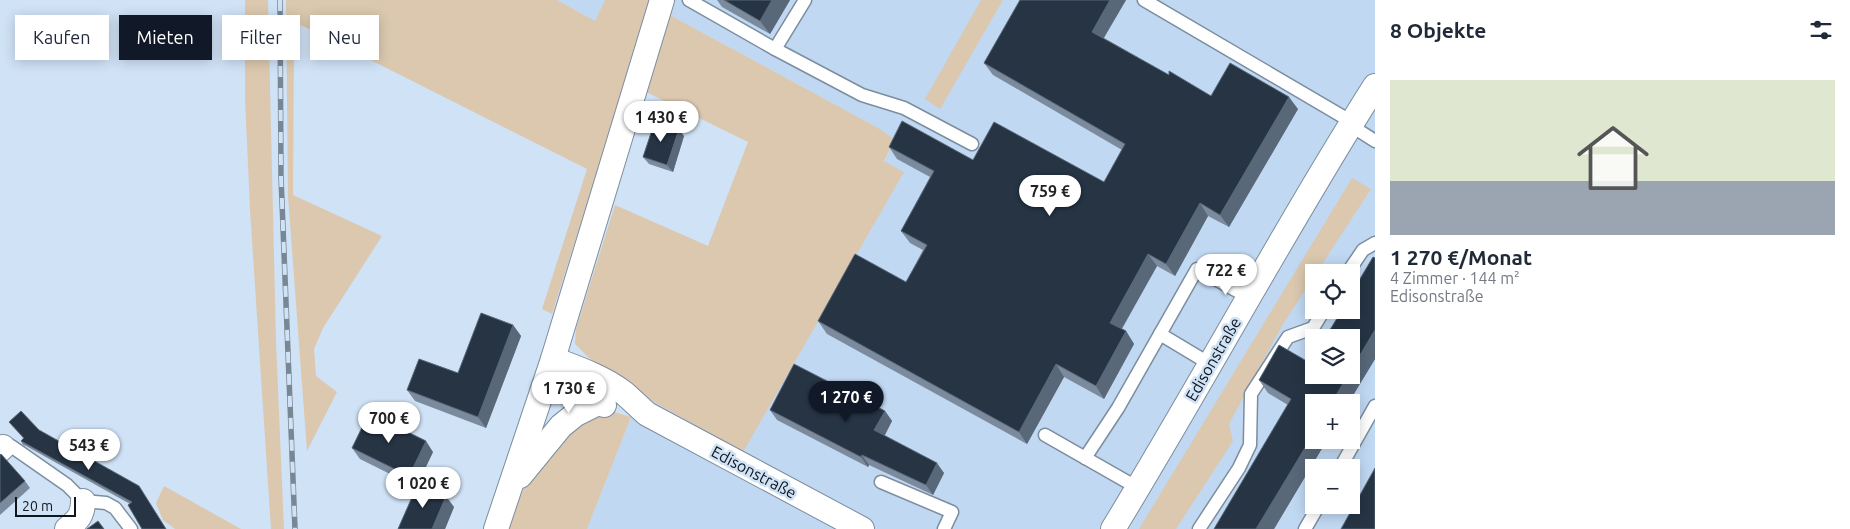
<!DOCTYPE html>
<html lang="de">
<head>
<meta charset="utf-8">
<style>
	body { margin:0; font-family:Ubuntu,sans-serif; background:#f6f6f7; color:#1f2937; height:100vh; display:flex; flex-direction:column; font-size:19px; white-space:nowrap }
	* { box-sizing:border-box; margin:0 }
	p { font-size:16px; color:#747a83 }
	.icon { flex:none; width:28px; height:28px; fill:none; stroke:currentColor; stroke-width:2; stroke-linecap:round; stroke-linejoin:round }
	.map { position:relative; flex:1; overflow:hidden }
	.details { display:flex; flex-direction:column; background:#fff; width:475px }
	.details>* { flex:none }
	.banner { position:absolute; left:15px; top:15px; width:475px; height:45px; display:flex; gap:10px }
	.fabs { position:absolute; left:1305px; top:264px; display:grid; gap:10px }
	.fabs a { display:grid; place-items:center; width:55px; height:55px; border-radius:0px; background:#fff; box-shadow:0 2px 12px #0003; font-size:25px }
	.scale { position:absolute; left:15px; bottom:12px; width:61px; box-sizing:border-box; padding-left:5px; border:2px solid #0f161d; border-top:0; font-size:14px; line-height:18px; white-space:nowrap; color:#0f161d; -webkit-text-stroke:4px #d0e2f6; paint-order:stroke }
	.price { position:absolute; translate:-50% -42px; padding:0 11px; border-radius:18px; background:#fff; color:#222; font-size:16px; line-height:32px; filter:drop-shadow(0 1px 2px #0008) }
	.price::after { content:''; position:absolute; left:50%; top:30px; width:15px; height:11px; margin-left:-8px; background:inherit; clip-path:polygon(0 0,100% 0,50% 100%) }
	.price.on { background:#111827; color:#fff }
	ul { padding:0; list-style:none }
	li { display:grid; align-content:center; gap:10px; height:265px; padding:0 15px }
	li span { display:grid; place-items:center; height:155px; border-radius:0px; color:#555 }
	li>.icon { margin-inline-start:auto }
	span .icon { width:90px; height:90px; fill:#fffc; stroke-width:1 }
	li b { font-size:21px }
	h2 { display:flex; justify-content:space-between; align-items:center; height:60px; padding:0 15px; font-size:21px }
	.tag { padding:0 18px; border-radius:0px; background:#fff; box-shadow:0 2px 12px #0003; font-size:18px; line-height:45px }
	.tag.on { background:#111827; color:#fff }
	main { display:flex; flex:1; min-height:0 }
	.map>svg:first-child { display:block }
	.built { fill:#c0d8f2; fill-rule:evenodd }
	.green { fill:#dbc8af }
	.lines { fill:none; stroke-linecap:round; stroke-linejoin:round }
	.lane-casing { stroke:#7c8d9f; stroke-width:15 }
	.street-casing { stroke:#7c8d9f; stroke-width:26 }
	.lane { stroke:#fff; stroke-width:12 }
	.street { stroke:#fff; stroke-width:24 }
	.rail-casing { stroke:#798694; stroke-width:5.5 }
	.rail { stroke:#d0e2f6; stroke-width:4; stroke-dasharray:11; stroke-linecap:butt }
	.wall { fill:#7b8b9d }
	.shaded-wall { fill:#596879 }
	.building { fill:#263444; stroke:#596879 }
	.labels { text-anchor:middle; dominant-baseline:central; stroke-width:5; stroke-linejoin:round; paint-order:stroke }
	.street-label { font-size:16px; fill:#0f161d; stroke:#d0e2f6 }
</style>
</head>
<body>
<main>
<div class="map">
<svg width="1375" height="529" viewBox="0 0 1375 529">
	<rect width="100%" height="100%" fill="#d0e2f6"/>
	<g class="built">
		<polygon points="557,0 605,0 595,21"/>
		<path d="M670,0H1375V529H587L640,394L743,452L895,140L880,129L666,13ZM1314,272H1351V310H1314ZM1314,338H1351V375H1314ZM1314,402H1351V440H1314ZM1314,468H1351V505H1314Z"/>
	</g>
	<g class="green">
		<polygon points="245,0 268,0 276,342 284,529 271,529 250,210 245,98"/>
		<polygon points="286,0 557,0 595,21 605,0 651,0 552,314 542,309 587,169 301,25 294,34 293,195 382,236 323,328 314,349 316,376 337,392 307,451 288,196"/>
		<polygon points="981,0 1003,0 940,109 925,99"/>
		<polygon points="666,13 880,129 895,140 884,161 904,172 743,452 640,394 594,363 575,344 576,329 615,205 708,246 748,142 644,91"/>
		<polygon points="1352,178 1371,189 1317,272 1314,272 1314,277 1283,324 1229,424 1233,441 1176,529 1139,529"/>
		<polygon points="607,410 631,417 587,529 506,529 526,484 570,427"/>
		<polygon points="164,486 241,529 175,529 163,520 156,503"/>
	</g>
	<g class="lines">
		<g class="lane-casing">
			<g id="lane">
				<polyline points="689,0 775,49 862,95 904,108 972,144"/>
				<polyline points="1144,0 1352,122"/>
				<polyline points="775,49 805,0"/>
				<polyline points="1350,125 1375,141"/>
				<polyline points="1348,272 1363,250 1375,243"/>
				<polyline points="1160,334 1210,364"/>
				<polyline points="1045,435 1138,488"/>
				<polyline points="3,447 11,446 67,485 83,501 106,503 115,508 131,529"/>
				<polyline points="1085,458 1118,408 1197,269 1248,297"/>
				<polyline points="1340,468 1375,406"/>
				<polyline points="881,482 952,512 944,529"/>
				<polyline points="1199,529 1239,468 1250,445 1251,394 1288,337 1313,328 1324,310"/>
				<polyline points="1305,529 1319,505"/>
			</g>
		</g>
		<g class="street-casing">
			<g id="street">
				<path d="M553,359C577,368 603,377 624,393C632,400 639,407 647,414L862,529"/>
				<polyline points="545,385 604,405"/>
				<polyline points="0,450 3,447"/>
				<polyline points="520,476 561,426 576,414 598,403"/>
				<path d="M67,529C78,520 83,515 83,501"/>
				<polyline points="496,529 553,359 662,0"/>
				<path d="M1113,529C1203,382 1283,231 1375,86"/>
			</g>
		</g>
		<use href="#lane" class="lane"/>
		<use href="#street" class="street"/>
		<g class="rail-casing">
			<polyline id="rail" points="280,0 281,177 295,529"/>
		</g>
		<use href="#rail" class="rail"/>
	</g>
	<g class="wall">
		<polygon points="717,0 790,0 770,34 722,7"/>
		<polygon points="1020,0 1126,0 1104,38 1169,75 1211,96 1298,109 1229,227 1208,216 1175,276 1157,266 1122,329 1126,331 1134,344 1104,399 1064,377 1027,444 827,334 818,321 906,282 923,250 910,243 901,231 930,177 897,159 889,147 973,160 1104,182 1122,150 993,75 984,63"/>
		<polygon points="684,136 673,172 649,164 643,157"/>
		<polygon points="513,325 521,336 486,428 415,401 407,390 458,373"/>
		<polygon points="1375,359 1349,402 1314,402 1327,440 1274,529 1214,529 1288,405 1268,393 1259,380 1310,363"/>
		<polygon points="770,410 885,411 892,421 884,435 944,473 933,495 869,465 868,467 777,420"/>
		<polygon points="9,422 39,430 166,529 130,504 26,446 23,445 21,441 23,438"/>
		<polygon points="352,448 433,452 418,484 454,507 445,529 398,529 416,487 360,459"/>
		<polygon points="0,455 25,481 30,488 0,515"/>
	</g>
	<g class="shaded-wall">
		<polygon points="772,0 790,0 770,34 760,21"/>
		<polygon points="1110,0 1126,0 1100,44 1092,32"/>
		<polygon points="1289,97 1298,109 1229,227 1220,215"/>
		<polygon points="679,129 684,136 673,172 667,165"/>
		<polygon points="1200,203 1208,216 1175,276 1166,264"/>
		<polygon points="1148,254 1157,266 1118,335 1110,323"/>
		<polygon points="513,325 521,336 486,428 478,417"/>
		<polygon points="1375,330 1375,359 1349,402 1332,402 1348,375 1351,375 1351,370"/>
		<polygon points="1126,331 1134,344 1104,399 1096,386"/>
		<polygon points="1056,364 1064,377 1027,444 1019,432"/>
		<polygon points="885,411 892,421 882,441 874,430"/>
		<polygon points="1314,433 1314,440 1327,440 1274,529 1256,529"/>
		<polygon points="426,441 433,452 416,487 409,476"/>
		<polygon points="862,455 869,465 868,467 861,457"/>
		<polygon points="937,463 944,473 933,495 926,485"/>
		<polygon points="446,496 454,507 445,529 432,529"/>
	</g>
	<g class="building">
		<polygon points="724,0 772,0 760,21"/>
		<polygon points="1020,0 1110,0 1092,32 1169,75 1169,71 1211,96 1230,63 1289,97 1220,215 1200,203 1166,264 1148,254 1110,323 1126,331 1096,386 1056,364 1019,432 818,321 855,254 906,282 927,245 901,231 934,171 889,147 902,121 973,160 994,122 1104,182 1125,144 984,63"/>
		<polygon points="655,121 679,129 667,165 643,157"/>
		<polygon points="1373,257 1375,258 1375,330 1351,370 1351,338 1325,338 1342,310 1351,310 1351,294"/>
		<polygon points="481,313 513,325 478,417 407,390 419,359 458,373"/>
		<polygon points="1279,345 1310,363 1314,357 1314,375 1348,375 1332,402 1314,402 1314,433 1256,529 1214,529 1291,399 1259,380"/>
		<polygon points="794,364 885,411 874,430 937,463 926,485 862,455 861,457 770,410"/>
		<polygon points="21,411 39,430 139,486 166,529 142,529 128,505 132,502 21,441 24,438 9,422"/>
		<polygon points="369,413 426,441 409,476 352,448"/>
		<polygon points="1,454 25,481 0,503 0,455"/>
		<polygon points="1375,468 1375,529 1341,529"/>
		<polygon points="418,484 446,496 432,529 398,529"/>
		<polygon points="98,521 104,529 87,529"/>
	</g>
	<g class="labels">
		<g class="street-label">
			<text transform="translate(1213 359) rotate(-60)">Edisonstraße</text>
			<text transform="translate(754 472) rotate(28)">Edisonstraße</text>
		</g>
	</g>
</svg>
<div class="fabs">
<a><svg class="icon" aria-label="locate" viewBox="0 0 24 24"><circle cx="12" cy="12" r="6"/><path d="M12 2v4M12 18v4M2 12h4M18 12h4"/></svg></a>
<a><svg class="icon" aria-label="layers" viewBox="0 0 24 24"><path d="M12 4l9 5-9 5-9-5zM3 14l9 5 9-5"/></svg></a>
<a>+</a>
<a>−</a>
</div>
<div class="scale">20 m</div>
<b class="price" style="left:661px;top:143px">1 430 €</b>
<b class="price" style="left:1050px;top:217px">759 €</b>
<b class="price" style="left:1226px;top:296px">722 €</b>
<b class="price" style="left:569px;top:414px">1 730 €</b>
<b class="price on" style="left:846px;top:423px">1 270 €</b>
<b class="price" style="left:389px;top:444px">700 €</b>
<b class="price" style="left:89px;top:471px">543 €</b>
<b class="price" style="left:423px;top:509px">1 020 €</b>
<div class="banner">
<a class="tag">Kaufen</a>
<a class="tag on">Mieten</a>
<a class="tag">Filter</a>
<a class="tag">Neu</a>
</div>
</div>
<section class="details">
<h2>8 Objekte<svg class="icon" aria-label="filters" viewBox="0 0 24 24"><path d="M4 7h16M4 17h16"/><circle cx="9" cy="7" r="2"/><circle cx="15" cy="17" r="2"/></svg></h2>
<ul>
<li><span style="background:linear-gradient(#dfe7d0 65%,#9aa5b1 0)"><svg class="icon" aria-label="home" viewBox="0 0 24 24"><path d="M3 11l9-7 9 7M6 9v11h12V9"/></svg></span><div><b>1 270 €/Monat</b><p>4 Zimmer · 144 m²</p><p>Edisonstraße</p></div></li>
</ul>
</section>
</main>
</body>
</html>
